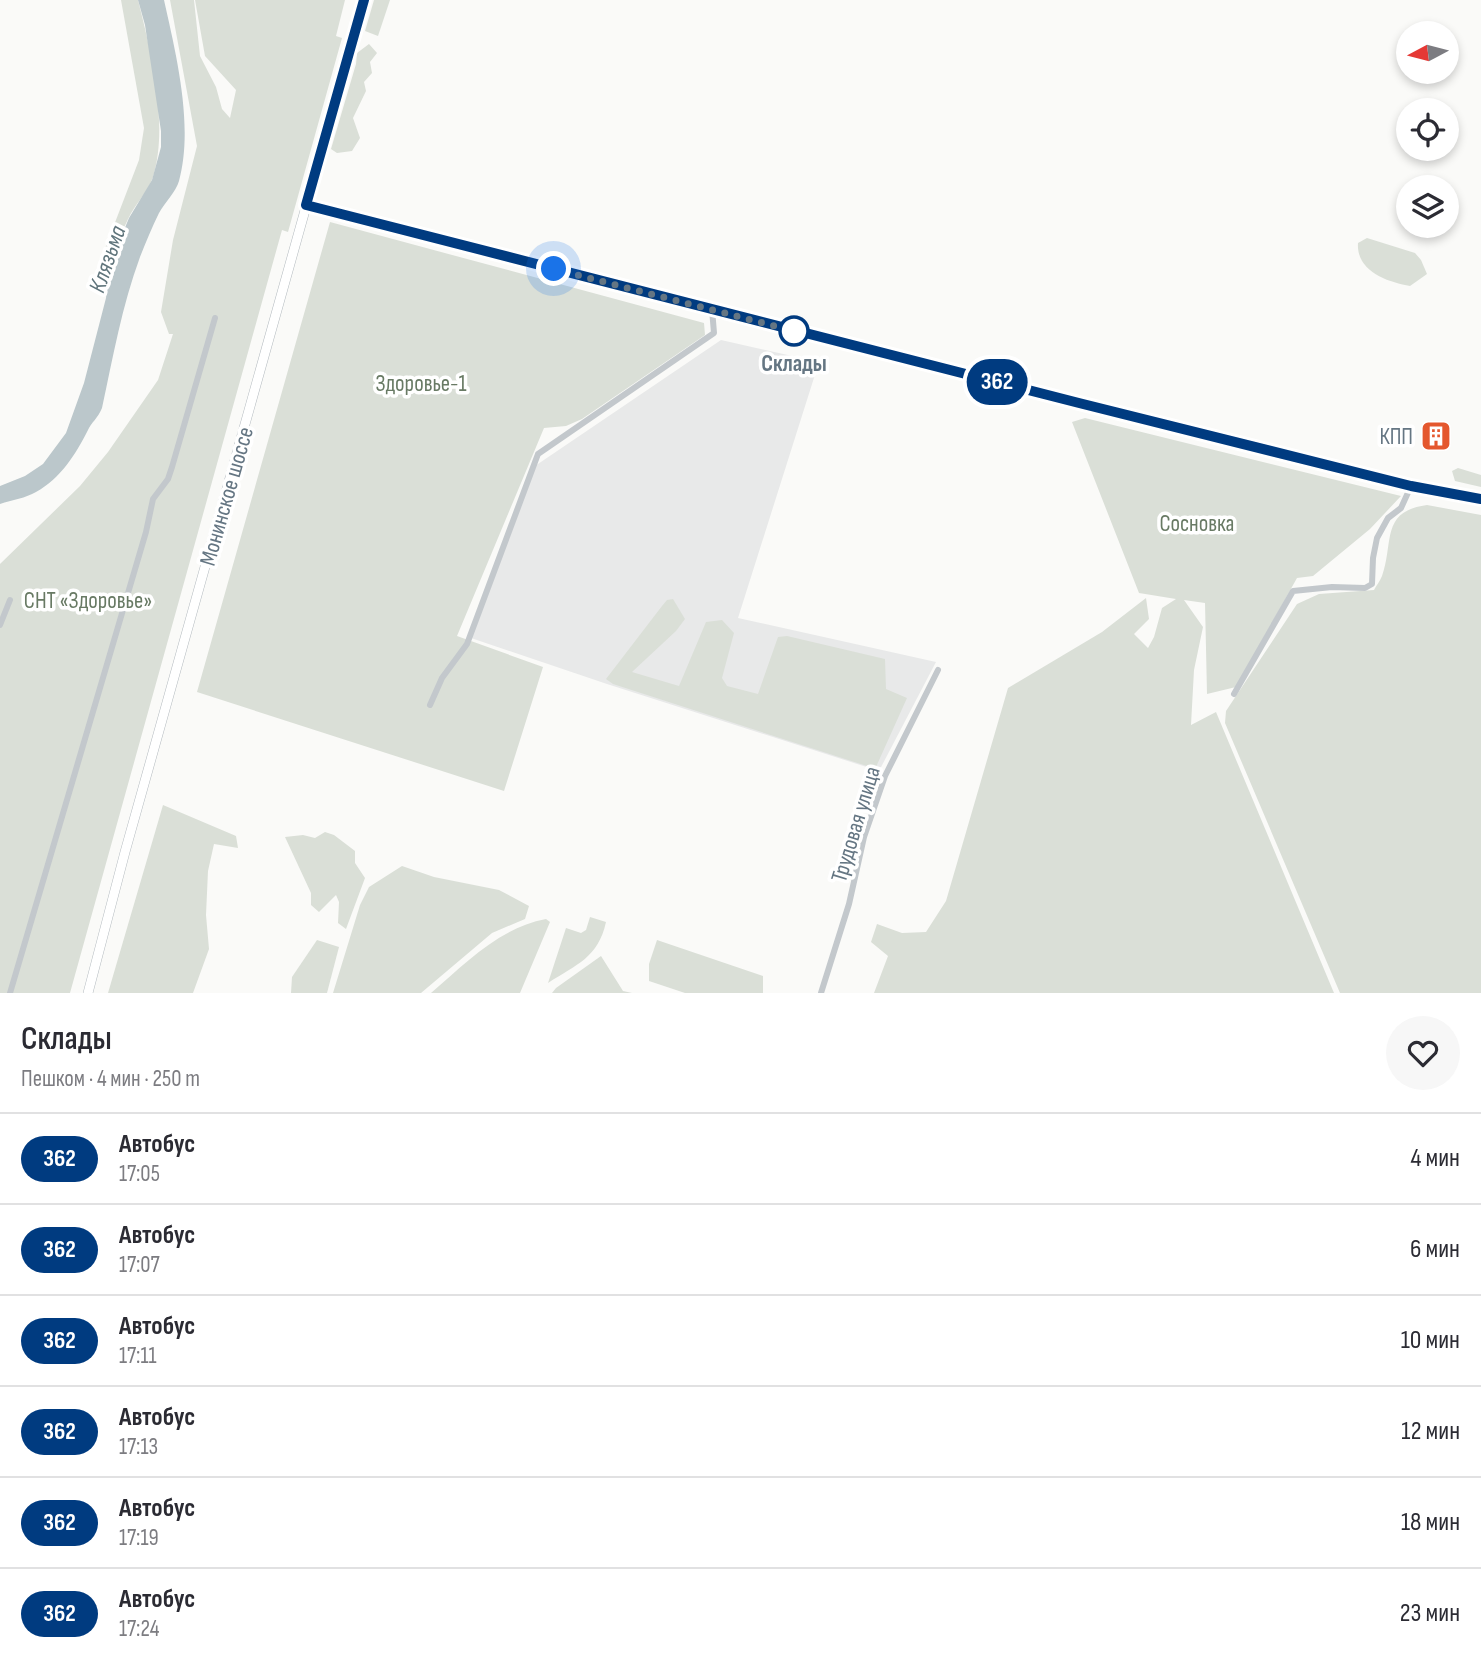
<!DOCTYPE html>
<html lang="ru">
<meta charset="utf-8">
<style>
:root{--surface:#fff;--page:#f7f7f7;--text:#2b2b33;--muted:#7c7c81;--line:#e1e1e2}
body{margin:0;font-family:"Sofia Sans Condensed",sans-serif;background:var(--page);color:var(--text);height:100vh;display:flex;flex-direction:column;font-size:26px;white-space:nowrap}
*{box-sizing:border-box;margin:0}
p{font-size:23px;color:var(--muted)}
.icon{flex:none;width:38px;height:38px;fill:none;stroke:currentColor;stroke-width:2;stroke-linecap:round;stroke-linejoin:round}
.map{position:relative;height:993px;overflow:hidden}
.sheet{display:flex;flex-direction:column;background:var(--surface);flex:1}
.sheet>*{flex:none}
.badge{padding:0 14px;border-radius:23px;font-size:24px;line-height:46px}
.needle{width:46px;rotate:263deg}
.controls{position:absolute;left:1396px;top:21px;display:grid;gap:14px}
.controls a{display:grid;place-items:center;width:63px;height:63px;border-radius:50%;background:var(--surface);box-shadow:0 4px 10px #0003;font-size:35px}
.you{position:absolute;width:35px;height:35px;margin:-18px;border:5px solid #fff;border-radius:50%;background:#1a73e8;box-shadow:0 0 0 10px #1a73e833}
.map>.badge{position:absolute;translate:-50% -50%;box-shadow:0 0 0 4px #fff}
.round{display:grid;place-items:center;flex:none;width:74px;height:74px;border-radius:37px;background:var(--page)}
.summary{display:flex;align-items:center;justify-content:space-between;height:119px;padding:0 21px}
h1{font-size:33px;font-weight:600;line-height:52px}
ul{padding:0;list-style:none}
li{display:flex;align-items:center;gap:21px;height:91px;padding:0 21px;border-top:2px solid var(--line)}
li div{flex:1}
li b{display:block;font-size:26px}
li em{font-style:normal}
li .badge{min-width:77px;font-weight:700;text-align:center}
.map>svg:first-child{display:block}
.built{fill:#e8e9e9}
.green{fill:#dadfd7}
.water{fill:#bbc7cb}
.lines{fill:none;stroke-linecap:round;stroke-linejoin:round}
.secondary-casing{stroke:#b3babf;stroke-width:10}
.street{stroke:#c3c8cc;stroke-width:6}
.secondary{stroke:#fff;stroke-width:9}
.line-casing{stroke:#fff;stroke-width:16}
.line{stroke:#003b80;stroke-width:10}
.walk{stroke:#657683;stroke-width:7;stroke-dasharray:0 12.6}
.stop-dot{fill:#fff;stroke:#003b80;stroke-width:3.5}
.labels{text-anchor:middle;stroke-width:7;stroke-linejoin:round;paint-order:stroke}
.stop-label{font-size:23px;font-weight:bold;fill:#657683;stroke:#fff}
.park-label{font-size:23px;fill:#687a64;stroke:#fff}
.poi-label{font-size:23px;fill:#657683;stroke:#fff;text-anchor:end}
.street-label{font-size:23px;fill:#657683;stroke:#fff}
.water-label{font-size:24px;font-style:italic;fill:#60757c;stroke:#fff}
</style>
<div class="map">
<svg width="1481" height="993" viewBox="0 0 1481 993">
<rect width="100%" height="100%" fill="#fafaf8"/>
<path class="built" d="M721,340L819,362L738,618L936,662L879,771L607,684L471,638L535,466Z"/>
<g class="green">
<path d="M121,0H138C151,52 169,125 153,177C148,192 135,204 128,219C121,233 116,249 110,264H104L101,259L139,160L144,128Z"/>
<path d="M170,0H194L200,56L216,87L222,109L230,118L236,90L205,56L195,0H345L336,36L342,38L288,232L282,230L70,993H0V564L80,486L108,452L158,380L173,334H169L161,312L173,240L197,146Z"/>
<path d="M374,0H390L378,36L365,31Z"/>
<path d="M369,44L377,53L370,62L372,73L364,82L366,91L353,118L360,138L352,151L337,153L331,149L356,64L357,53Z"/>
<path d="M330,222L704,323L705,335L582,419L566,426L544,428L457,636L543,667L504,791L197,692Z"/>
<path d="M1367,238L1415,253L1421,260L1427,274L1410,286C1387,282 1356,271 1358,243Z"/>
<path d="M1085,418L1401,496L1370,529L1313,576L1297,578L1236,687L1207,694L1205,603L1184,600L1203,627L1194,670L1191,725L1216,712L1334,993H874L888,956L871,942L877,924L902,933L926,932L946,901L1008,688L1102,632L1146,598L1149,619L1134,634L1148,648L1154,637L1162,608L1176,599L1139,593L1072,422Z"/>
<path d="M1458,468L1481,475V487L1455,481L1452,471Z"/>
<path d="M1427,505L1481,515V993H1340L1225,723L1226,711L1297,604L1319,594L1374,590C1376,586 1380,581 1382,576C1394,543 1380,511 1427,505Z"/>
<path d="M673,599L685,619L676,631L632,672L679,686L706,622L722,620L734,633L722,678L727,686L758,694L778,637L787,636L885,659L886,689L907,698L876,767L873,768L613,684L606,679L662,606L667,600Z"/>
<path d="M163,805L236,836L238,848L214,844L208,871L206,915L209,949L193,993H108Z"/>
<path d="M325,832L334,835L355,851V863L365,878L346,929L338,923L339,902L336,895L319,912L311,905V893L285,837L303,835L315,838Z"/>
<path d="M402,866L434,877L499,890L529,906L525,919L492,933L421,993H333L360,905L369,887Z"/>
<path d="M590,917L606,922C598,958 577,964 548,983L566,928L581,933L586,930Z"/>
<path d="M546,919L550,922L520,993H431C466,963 499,928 546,919Z"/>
<path d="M317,940L339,947L327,993H291L292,977Z"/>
<path d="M657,940L763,976V993H685L649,981V964Z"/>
<path d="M601,956L623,991L632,993H552L556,988Z"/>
</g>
<path class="water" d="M138,0H164C176,54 194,126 179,181C176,192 165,202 159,213C152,227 146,242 140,257C122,306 113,357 102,408C98,418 91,423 88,430C76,454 60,479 36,492C26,498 12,500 0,504V486L25,476L43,464L66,433L84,383L106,298L110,264L129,218L152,180L161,147V131L145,25Z"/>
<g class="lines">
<g class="secondary-casing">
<g id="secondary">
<path d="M306,205L1079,403L1411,486L1481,499"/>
<path d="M88,993L125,852L364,0"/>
</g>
</g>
<g class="street">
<path d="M0,625L10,600"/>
<path d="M1234,694L1293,591L1332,587L1365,588L1372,584L1373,558L1377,538L1388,518L1401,508L1411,486"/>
<path d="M430,705L442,678L467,644L538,454L714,333L712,309"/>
<path d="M10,993L146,532L153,499L168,479L172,467L215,318"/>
<path d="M821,993L849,904L864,837L885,776L938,670"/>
</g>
<use href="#secondary" class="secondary"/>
</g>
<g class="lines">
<g class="line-casing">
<path id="line" d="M364,0L306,205L1079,403L1411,486L1481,499"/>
</g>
<use href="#line" class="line"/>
<path class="walk" d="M554,269L794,331"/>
</g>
<defs>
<g id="building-square" transform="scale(1.575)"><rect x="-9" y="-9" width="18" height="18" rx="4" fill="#e4572e" stroke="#fff"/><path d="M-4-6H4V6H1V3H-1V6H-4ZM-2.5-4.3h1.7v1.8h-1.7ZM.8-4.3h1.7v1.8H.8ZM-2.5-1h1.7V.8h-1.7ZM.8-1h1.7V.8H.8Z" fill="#fff"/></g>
</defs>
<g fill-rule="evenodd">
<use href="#building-square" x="1436" y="436"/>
</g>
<circle class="stop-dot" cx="794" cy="331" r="14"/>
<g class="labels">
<g class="stop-label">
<text x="794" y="371">Склады</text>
</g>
<g class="park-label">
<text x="421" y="391">Здоровье-1</text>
<text x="1197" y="531">Сосновка</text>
<text x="88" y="608">СНТ «Здоровье»</text>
</g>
<g class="poi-label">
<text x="1413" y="444">КПП</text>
</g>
<g class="street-label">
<text transform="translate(226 496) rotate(-74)" y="8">Монинское шоссе</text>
<text transform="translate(855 824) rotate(-73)" y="8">Трудовая улица</text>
</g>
<g class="water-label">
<text transform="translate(107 259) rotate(-71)" y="8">Клязьма</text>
</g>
</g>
</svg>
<div class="controls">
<a><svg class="needle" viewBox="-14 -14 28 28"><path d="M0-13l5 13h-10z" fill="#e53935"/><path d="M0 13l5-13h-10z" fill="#7c7c81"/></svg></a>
<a><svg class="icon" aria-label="locate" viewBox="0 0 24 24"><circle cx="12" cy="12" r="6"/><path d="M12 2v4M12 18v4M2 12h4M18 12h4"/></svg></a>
<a><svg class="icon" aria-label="layers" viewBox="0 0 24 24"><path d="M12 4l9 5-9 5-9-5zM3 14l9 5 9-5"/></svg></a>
</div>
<div class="you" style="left:554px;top:269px"></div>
<b class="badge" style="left:997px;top:382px;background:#003b80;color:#fff">362</b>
</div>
<section class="sheet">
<div class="summary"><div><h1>Склады</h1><p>Пешком · 4 мин · 250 m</p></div><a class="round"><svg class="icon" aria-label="heart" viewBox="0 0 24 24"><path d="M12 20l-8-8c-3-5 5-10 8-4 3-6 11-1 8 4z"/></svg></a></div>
<ul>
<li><span class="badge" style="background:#003b80;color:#fff">362</span><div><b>Автобус</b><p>17:05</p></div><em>4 мин</em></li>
<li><span class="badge" style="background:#003b80;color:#fff">362</span><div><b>Автобус</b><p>17:07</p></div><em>6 мин</em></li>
<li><span class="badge" style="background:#003b80;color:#fff">362</span><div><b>Автобус</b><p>17:11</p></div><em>10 мин</em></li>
<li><span class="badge" style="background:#003b80;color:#fff">362</span><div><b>Автобус</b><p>17:13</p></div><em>12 мин</em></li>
<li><span class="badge" style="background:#003b80;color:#fff">362</span><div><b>Автобус</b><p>17:19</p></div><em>18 мин</em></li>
<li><span class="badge" style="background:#003b80;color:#fff">362</span><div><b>Автобус</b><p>17:24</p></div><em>23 мин</em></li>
</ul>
</section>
